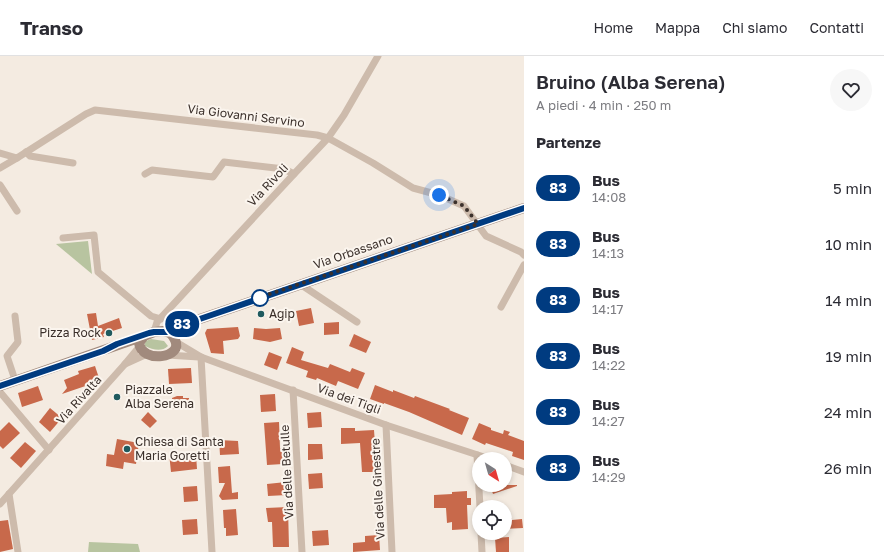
<!DOCTYPE html>
<html lang="it">
<meta charset="utf-8">
<style>
:root{--surface:#fff;--page:#f7f7f7;--text:#2b2b33;--muted:#7c7c81;--line:#e1e1e2}
body{margin:0;font-family:"Golos Text",sans-serif;background:var(--page);color:var(--text);height:100vh;display:flex;flex-direction:column;font-size:15px;white-space:nowrap}
*{box-sizing:border-box;margin:0}
p{font-size:13px;color:var(--muted)}
.icon{flex:none;width:22px;height:22px;fill:none;stroke:currentColor;stroke-width:2;stroke-linecap:round;stroke-linejoin:round}
.map{position:relative;flex:1;overflow:hidden}
.panel{display:flex;flex-direction:column;background:var(--surface);width:360px}
.panel>*{flex:none}
.badge{padding:0 8px;border-radius:13px;font-size:14px;line-height:26px}
.needle{width:26px;rotate:143deg}
.tools{position:absolute;left:472px;top:396px;display:grid;gap:8px}
.tools a{display:grid;place-items:center;width:40px;height:40px;border-radius:50%;background:var(--surface);box-shadow:0 2px 6px #0003;font-size:20px}
.you{position:absolute;width:20px;height:20px;margin:-10px;border:3px solid #fff;border-radius:50%;background:#1a73e8;box-shadow:0 0 0 6px #1a73e833}
.map>.badge{position:absolute;translate:-50% -50%;box-shadow:0 0 0 2px #fff}
h2{padding:0 12px;font-size:15px;line-height:36px}
.round{display:grid;place-items:center;flex:none;width:42px;height:42px;border-radius:21px;background:var(--page)}
.head{display:flex;align-items:center;justify-content:space-between;height:68px;padding:0 12px}
h1{font-size:19px;font-weight:600;line-height:30px}
ul{padding:0;list-style:none}
li{display:flex;align-items:center;gap:12px;height:56px;padding:0 12px}
li div{flex:1}
li b{display:block;font-size:15px}
li em{font-style:normal}
li .badge{min-width:44px;font-weight:700;text-align:center}
header{display:flex;align-items:center;gap:24px;box-sizing:border-box;height:56px;padding:0 20px;background:var(--surface);border-bottom:1px solid var(--line)}
header strong{font-size:19px}
nav{display:flex;gap:22px;margin-inline-start:auto;font-size:14px}
main{display:flex;flex:1;min-height:0}
.map>svg:first-child{display:block}
.green{fill:#b8c4a0}
.building{fill:#c8694b}
.lines{fill:none;stroke-linecap:round;stroke-linejoin:round}
.street{stroke:#cdbbac;stroke-width:7}
.secondary{stroke:#a18a7d;stroke-width:10}
.line-casing{stroke:#fff;stroke-width:9}
.line{stroke:#003b80;stroke-width:6}
.walk{stroke:#3b302b;stroke-width:4;stroke-dasharray:0 7.2}
.stop-dot{fill:#fff;stroke:#003b80;stroke-width:2}
.poi-dot{fill:#1f5a5e;stroke:#fbf5ee;stroke-width:1.5}
.labels{text-anchor:middle;stroke-width:4;stroke-linejoin:round;paint-order:stroke}
.street-label{font-size:12px;fill:#3b302b;stroke:#fbf5ee}
.poi-label{font-size:12px;fill:#3b302b;stroke:#fbf5ee;text-anchor:start}
</style>
<header>
<strong>Transo</strong>
<nav><a>Home</a><a>Mappa</a><a>Chi siamo</a><a>Contatti</a></nav>
</header>
<main>
<div class="map">
<svg width="524" height="496" viewBox="0 0 524 496">
<rect width="100%" height="100%" fill="#f4ebe1"/>
<g class="green">
<path d="M88,185L92,218L56,188Z"/>
<path d="M151,283L164,285L168,290C162,296 153,294 145,290V287L146,285Z"/>
<path d="M89,486L138,488L140,496H88Z"/>
</g>
<g class="building">
<path d="M311,252L314,267L299,270L296,255Z"/>
<path d="M96,257L98,270L119,262L122,272L103,278L104,281L92,284L87,258Z"/>
<path d="M339,266V278L324,279V267Z"/>
<path d="M238,271L240,280L238,283L223,285L224,298L211,297L205,277L207,273Z"/>
<path d="M254,272L266,273L280,272L282,283L270,286L253,283Z"/>
<path d="M354,278L371,286L366,297L349,290Z"/>
<path d="M292,291L304,296L301,304L328,312L330,308L350,316L352,312L365,317L358,333L338,325L336,330L317,322L316,324L306,321L308,315L286,307Z"/>
<path d="M269,296L282,301L277,314L264,309Z"/>
<path d="M95,310L100,325L62,338L67,332L64,324L79,318L78,315Z"/>
<path d="M191,312L192,327L169,328L168,313Z"/>
<path d="M375,329L393,336V334L414,342L415,340L450,353L449,354L469,362L462,379L409,356L384,347V348L370,343Z"/>
<path d="M38,330L43,344L22,351L18,337Z"/>
<path d="M275,338L276,355L261,356L260,339Z"/>
<path d="M177,340H183V342H189V350H183V353H173L172,342Z"/>
<path d="M50,352L62,362L50,376L39,366Z"/>
<path d="M148,356L157,365L150,372L141,364Z"/>
<path d="M321,356L322,371L308,372L307,357Z"/>
<path d="M9,366L20,377L3,393L0,390V375Z"/>
<path d="M279,366L280,392H282L283,408L267,409L264,367Z"/>
<path d="M479,367L491,372V374L503,378L504,374L510,376L508,379L524,385V404L512,400L513,396L486,387L485,389L472,383Z"/>
<path d="M341,372H355V375L374,374L377,416H362L360,387L341,388Z"/>
<path d="M117,383L139,387L136,408L124,406L123,413L106,410L107,398L114,399Z"/>
<path d="M219,384L238,385L239,398L220,399Z"/>
<path d="M25,386L36,395L21,412L10,402Z"/>
<path d="M308,388H322L323,403L308,404Z"/>
<path d="M176,396V401L196,399L197,413L171,416L169,397Z"/>
<path d="M230,410L232,437L238,436V443L222,444L219,440L225,427H219L218,411Z"/>
<path d="M322,417L323,432L309,433L308,418Z"/>
<path d="M286,426L287,439L268,440L267,428Z"/>
<path d="M490,429H517V430L493,438Z"/>
<path d="M197,430L198,445L184,446L183,431Z"/>
<path d="M467,435V442H471V449H467L468,473L452,474V466L447,467L446,452H434V439L452,438V436Z"/>
<path d="M288,451L289,491H273L272,466H268L266,452Z"/>
<path d="M236,453L238,479L226,480V472H224L223,454Z"/>
<path d="M512,462V464L522,463L523,472L505,473V463Z"/>
<path d="M197,463L198,478L183,479L182,464Z"/>
<path d="M8,464L13,493L0,496V465Z"/>
<path d="M328,474L329,489L313,490L312,475Z"/>
<path d="M379,479L380,494L353,496V487L365,486V480Z"/>
<path d="M509,481V496H496L495,482Z"/>
</g>
<g class="lines">
<g class="street">
<path d="M26,96L30,100L73,107"/>
<path d="M0,97L17,102L86,58L95,54L317,79L328,82L373,107L413,132L439,139L464,150L486,180L521,196L524,199"/>
<path d="M0,112L17,102"/>
<path d="M145,118L152,114L213,121L224,106L284,113L294,118"/>
<path d="M0,129L17,155"/>
<path d="M63,182L94,179L98,216L151,260L161,263"/>
<path d="M300,228L357,266"/>
<path d="M501,251L524,209"/>
<path d="M154,276L157,266L294,118L328,82L344,59L378,0"/>
<path d="M176,286L201,301L386,369L490,403"/>
<path d="M140,290L125,308L147,298"/>
<path d="M167,299L199,301"/>
<path d="M201,301L212,496"/>
<path d="M15,324L7,300L18,286L15,260"/>
<path d="M293,334L302,496"/>
<path d="M0,336L49,394"/>
<path d="M386,369L392,496"/>
<path d="M477,399L480,451"/>
<path d="M505,409L524,416"/>
<path d="M9,438L18,496"/>
<path d="M0,448L125,308"/>
<path d="M481,477L482,496"/>
</g>
<g class="secondary">
<path d="M163,275C169,276 172,277 175,284C184,302 142,308 139,287L144,280L154,276Z"/>
<path d="M169,276L180,268L191,266L524,152"/>
<path d="M0,330L144,280"/>
</g>
</g>
<g class="lines">
<g class="line-casing">
<path id="line" d="M0,330L103,295L117,288L149,277L154,276H169L180,268L191,266L524,152"/>
</g>
<use href="#line" class="line"/>
<path class="walk" d="M260,242H258L478,168L464,150L439,139"/>
</g>
<circle class="stop-dot" cx="260" cy="242" r="8"/>
<g class="poi-dot">
<circle cx="261" cy="258" r="4"/>
<circle cx="109" cy="277" r="4"/>
<circle cx="117" cy="341" r="4"/>
<circle cx="127" cy="393" r="4"/>
</g>
<g class="labels">
<g class="street-label">
<text transform="translate(246 60) rotate(7)" y="4">Via Giovanni Servino</text>
<text transform="translate(268 129) rotate(-47)" y="4">Via Rivoli</text>
<text transform="translate(353 196) rotate(-19)" y="4">Via Orbassano</text>
<text transform="translate(349 343) rotate(20)" y="4">Via dei Tigli</text>
<text transform="translate(79 344) rotate(-48)" y="4">Via Rivalta</text>
<text transform="translate(287 416) rotate(-93)" y="4">Via delle Betulle</text>
<text transform="translate(378 433) rotate(-93)" y="4">Via delle Ginestre</text>
</g>
<g class="poi-label">
<text x="269" y="262">Agip</text>
<text x="101" y="281" text-anchor="end">Pizza Rock</text>
<text x="125" y="338">Piazzale<tspan x="125" dy="14">Alba Serena</tspan></text>
<text x="135" y="390">Chiesa di Santa<tspan x="135" dy="14">Maria Goretti</tspan></text>
</g>
</g>
</svg>
<div class="tools">
<a><svg class="needle" viewBox="-14 -14 28 28"><path d="M0-13l5 13h-10z" fill="#e53935"/><path d="M0 13l5-13h-10z" fill="#7c7c81"/></svg></a>
<a><svg class="icon" aria-label="locate" viewBox="0 0 24 24"><circle cx="12" cy="12" r="6"/><path d="M12 2v4M12 18v4M2 12h4M18 12h4"/></svg></a>
</div>
<div class="you" style="left:439px;top:139px"></div>
<b class="badge" style="left:182px;top:268px;background:#003b80;color:#fff">83</b>
</div>
<section class="panel">
<div class="head"><div><h1>Bruino (Alba Serena)</h1><p>A piedi · 4 min · 250 m</p></div><a class="round"><svg class="icon" aria-label="heart" viewBox="0 0 24 24"><path d="M12 20l-8-8c-3-5 5-10 8-4 3-6 11-1 8 4z"/></svg></a></div>
<h2>Partenze</h2>
<ul>
<li><span class="badge" style="background:#003b80;color:#fff">83</span><div><b>Bus</b><p>14:08</p></div><em>5 min</em></li>
<li><span class="badge" style="background:#003b80;color:#fff">83</span><div><b>Bus</b><p>14:13</p></div><em>10 min</em></li>
<li><span class="badge" style="background:#003b80;color:#fff">83</span><div><b>Bus</b><p>14:17</p></div><em>14 min</em></li>
<li><span class="badge" style="background:#003b80;color:#fff">83</span><div><b>Bus</b><p>14:22</p></div><em>19 min</em></li>
<li><span class="badge" style="background:#003b80;color:#fff">83</span><div><b>Bus</b><p>14:27</p></div><em>24 min</em></li>
<li><span class="badge" style="background:#003b80;color:#fff">83</span><div><b>Bus</b><p>14:29</p></div><em>26 min</em></li>
</ul>
</section>
</main>
